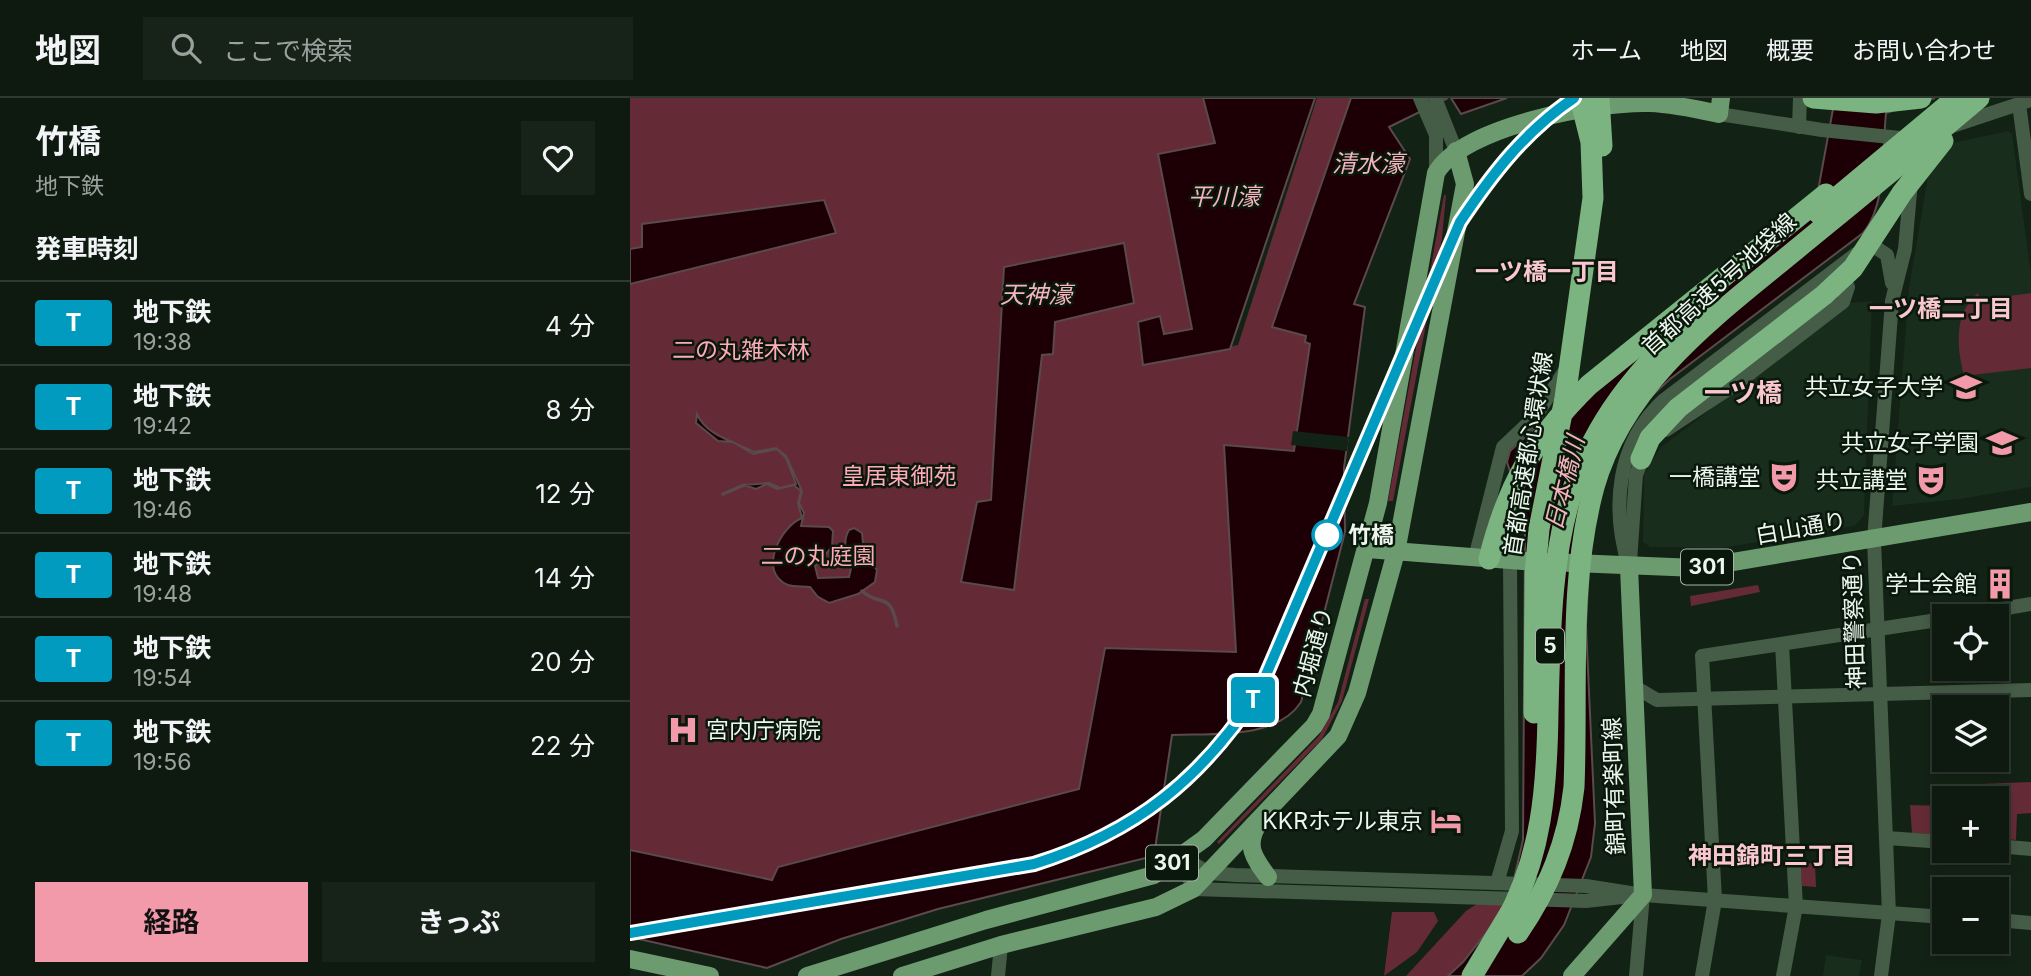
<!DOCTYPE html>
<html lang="ja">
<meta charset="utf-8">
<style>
:root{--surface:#0e1a0f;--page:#172318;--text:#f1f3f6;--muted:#9ba19e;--line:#2e382f;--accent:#f39aaa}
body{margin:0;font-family:Inter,"Noto Sans JP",sans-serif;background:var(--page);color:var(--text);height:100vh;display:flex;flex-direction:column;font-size:26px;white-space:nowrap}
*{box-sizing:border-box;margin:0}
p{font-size:23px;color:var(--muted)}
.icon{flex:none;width:38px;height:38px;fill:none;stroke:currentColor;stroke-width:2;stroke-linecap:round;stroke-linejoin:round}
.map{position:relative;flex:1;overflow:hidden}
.details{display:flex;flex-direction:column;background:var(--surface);width:630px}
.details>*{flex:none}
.badge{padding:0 14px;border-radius:5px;font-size:24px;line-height:46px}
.controls{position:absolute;left:1302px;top:506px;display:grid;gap:14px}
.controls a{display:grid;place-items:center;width:77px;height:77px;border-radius:0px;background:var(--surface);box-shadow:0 4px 10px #0003,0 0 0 2px var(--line);font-size:35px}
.map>.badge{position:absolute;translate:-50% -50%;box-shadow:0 0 0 4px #fff}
h2{padding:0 35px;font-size:26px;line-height:63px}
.round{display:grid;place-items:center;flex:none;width:74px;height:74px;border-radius:0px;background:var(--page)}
.overview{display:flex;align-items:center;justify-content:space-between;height:119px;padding:0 35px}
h1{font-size:33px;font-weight:700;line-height:52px}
.cta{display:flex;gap:14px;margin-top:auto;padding:14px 35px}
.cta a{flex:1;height:80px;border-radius:0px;background:var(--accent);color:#111;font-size:28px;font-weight:700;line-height:80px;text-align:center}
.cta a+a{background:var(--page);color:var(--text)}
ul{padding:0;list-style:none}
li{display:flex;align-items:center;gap:21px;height:84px;padding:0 35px;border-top:2px solid var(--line)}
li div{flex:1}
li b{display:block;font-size:26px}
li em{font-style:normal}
li .badge{min-width:77px;font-weight:700;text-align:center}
header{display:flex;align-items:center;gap:42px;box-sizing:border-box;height:98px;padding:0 35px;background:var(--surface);border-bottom:2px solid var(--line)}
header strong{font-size:33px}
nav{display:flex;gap:38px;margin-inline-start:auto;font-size:24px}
.search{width:490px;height:63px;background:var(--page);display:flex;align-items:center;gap:18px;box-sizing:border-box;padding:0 24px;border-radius:0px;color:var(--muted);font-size:26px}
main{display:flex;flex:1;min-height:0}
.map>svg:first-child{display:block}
.built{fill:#182d1b}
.green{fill:#642b37}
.water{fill:#1c0006;stroke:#5a4a4b;stroke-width:2}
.pier{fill:#122214}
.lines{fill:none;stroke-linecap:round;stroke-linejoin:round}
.stream{stroke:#5a4a4b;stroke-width:3.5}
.minor{stroke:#455c47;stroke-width:14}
.major{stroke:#6c9b70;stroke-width:18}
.highway{stroke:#7bb480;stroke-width:21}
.line-casing{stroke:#fff;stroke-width:16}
.line{stroke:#009bbf;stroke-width:10}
.stop-dot{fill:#fff;stroke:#009bbf;stroke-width:3.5}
.labels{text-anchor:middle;stroke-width:5;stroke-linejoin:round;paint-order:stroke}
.shield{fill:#09180b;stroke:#a8b3a8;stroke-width:2}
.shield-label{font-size:21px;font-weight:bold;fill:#ecf6ec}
.street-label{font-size:23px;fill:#ecf6ec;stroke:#09180b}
.park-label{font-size:23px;fill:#ffaab8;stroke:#09180b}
.poi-label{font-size:23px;fill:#ecf6ec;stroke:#09180b;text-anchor:end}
.stop-label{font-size:23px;font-weight:bold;fill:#ecf6ec;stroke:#09180b;text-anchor:start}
.water-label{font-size:24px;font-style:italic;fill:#f4b3bd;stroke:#09180b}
.neighbourhood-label{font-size:24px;font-weight:bold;fill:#fbc7ce;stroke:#09180b}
.quarter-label{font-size:26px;font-weight:bold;fill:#fbc7ce;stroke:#09180b}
</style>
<header>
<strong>地図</strong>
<div class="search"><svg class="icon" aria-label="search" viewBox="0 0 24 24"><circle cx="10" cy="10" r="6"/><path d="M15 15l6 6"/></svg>ここで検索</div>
<nav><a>ホーム</a><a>地図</a><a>概要</a><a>お問い合わせ</a></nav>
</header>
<main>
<section class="details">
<div class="overview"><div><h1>竹橋</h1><p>地下鉄</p></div><a class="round"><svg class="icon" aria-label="heart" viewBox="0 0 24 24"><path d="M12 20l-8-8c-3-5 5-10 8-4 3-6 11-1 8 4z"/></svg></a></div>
<h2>発車時刻</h2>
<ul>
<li><span class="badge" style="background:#009bbf;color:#fff">T</span><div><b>地下鉄</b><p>19:38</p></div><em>4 分</em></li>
<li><span class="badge" style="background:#009bbf;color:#fff">T</span><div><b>地下鉄</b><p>19:42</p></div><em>8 分</em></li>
<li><span class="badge" style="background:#009bbf;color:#fff">T</span><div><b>地下鉄</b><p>19:46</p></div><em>12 分</em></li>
<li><span class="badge" style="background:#009bbf;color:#fff">T</span><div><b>地下鉄</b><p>19:48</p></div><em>14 分</em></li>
<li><span class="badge" style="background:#009bbf;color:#fff">T</span><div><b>地下鉄</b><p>19:54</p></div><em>20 分</em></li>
<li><span class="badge" style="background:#009bbf;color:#fff">T</span><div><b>地下鉄</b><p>19:56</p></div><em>22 分</em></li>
</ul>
<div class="cta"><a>経路</a><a>きっぷ</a></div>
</section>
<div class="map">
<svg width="1401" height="878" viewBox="0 0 1401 878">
<rect width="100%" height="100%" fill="#122214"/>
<g class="built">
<path d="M1378,33L1382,36L1401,176V389L1330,401L1262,408L1279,189L1300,67L1322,45Z"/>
<path d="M1242,203L1234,417L1230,422L1224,428L1092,450L1020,449L1013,444L1014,376L1030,350L1220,205Z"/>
<path d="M1196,857L1232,862L1229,878H1193Z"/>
</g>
<g class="green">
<path d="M0,0H573L585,45L528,56L562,231L533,236L509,224L514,267L608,247L687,0H721L643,229L676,238L680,245L664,353L594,347L606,555L475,551L449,691L148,769L142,782L0,752Z"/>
<path d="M814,97H816L812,140L763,403H758Z"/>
<path d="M1348,195L1350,202L1401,195V270L1334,278C1327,249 1323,216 1348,195Z"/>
<path d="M1128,487L1130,494L1061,508L1060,498Z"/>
<path d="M735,501H739L712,603L692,641L589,746L587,744L689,638L708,604Z"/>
<path d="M1401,684V715L1387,716L1386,742L1367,740V700H1326V687Z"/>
<path d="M1280,707L1314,708V737L1282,735Z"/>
<path d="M1185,765L1186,789L1172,788L1170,766Z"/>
<path d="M856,800L878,807L833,864L818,878H776L836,813Z"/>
<path d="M762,814H804L808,823L787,854L754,878Z"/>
</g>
<g class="water">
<path d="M573,0H685L600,251L513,267L508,224L530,218L534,236L562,231L528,56L585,45Z"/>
<path d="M721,0H818L759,29L780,61L724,206L735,209L714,370L715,434L671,604C647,642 581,635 542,637L524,758L308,811L211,841L137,870L0,839V752L142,782L148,769L449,691L475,550L606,554L594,347L664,353L680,246L675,244L676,238L642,229Z"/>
<path d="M821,0H877L831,16Z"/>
<path d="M1205,0H1305L1256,15C1252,51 1257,107 1233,135L1040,281L1001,317L962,406L956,528L965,725L961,759L934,827L911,860L892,878H818L833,864L878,807L893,742L895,436L890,403L877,364L880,353L1002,242L1188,93Z"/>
<path d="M194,102L206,135L0,186V151L12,149V126Z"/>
<path d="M494,145L504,205L425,224L423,256L412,257L384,492L331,484L347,404L361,402L374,169Z"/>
<path d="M67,316C77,338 103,343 124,354L146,350L156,358L172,393L169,405L174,415L171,428L199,429L203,433L202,449L185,468L188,480L219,479L222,466C216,455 212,444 219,432L224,430L232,435L234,455L247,472L245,484L228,496L199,505L188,499L180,489C174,488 164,489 158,487C126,474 152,427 172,420L168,405L171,393L164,387L147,391L137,386L126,391L114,387L139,385L150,390L166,386L156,360L147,351L123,356L103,344L88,343L66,325Z"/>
</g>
<path class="pier" d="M663,333L719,339L717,353L661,347Z"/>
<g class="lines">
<g class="stream">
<path d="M93,396L114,387"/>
<path d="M232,493C251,510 260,492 267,528"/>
</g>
<g class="minor">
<path d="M790,0L806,37V75"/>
<path d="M805,0L826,53"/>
<path d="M1389,6L1401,96"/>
<path d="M1089,16L1192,32L1280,41"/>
<path d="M1322,28L1401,2"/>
<path d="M1169,29L1170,0"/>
<path d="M1234,150L1245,149L1257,157L1262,185"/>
<path d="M1036,332L1106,286L1213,204L1218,189L1209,175"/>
<path d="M845,460L873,349L905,319L936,271"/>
<path d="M1000,464L1006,377L1015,354"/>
<path d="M999,469C981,410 986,346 1034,302L1226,156"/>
<path d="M1330,518L1401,506"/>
<path d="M1152,546L1166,808L1153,878"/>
<path d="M1005,589L1027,602L1401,592"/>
<path d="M1257,740L1314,744"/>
<path d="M1367,748L1401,751"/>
<path d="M552,759L579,775L605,777L956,788L1013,797L1314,819"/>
<path d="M552,759L563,791L956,803L992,799"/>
<path d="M867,785L882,733L880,463"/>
<path d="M1367,822L1401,825"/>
<path d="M368,878L371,847"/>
<path d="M1006,878L1013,797"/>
<path d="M1072,878L1085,802L1072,558L1314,521"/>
<path d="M1251,878L1259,816L1244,442L1262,203L1275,151L1281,84"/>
</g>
<g class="major">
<path d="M737,451L893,463L1067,470L1401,414"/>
<path d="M629,725C614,747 624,760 638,779"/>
<path d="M0,861L80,878"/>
<path d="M177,878L356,822L524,777L574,741L684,628L691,616L748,405L806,75C833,28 968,3 1020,5C1044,6 1066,11 1089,16L1091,0"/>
<path d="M272,878L371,847L526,809L563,791L708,638L727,595L766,454L835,86L826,53"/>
<path d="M942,878L1013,797L999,469"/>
</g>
<g class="highway">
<path d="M969,0L972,48"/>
<path d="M1183,0L1246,5L1291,0"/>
<path d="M1188,115L1326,0"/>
<path d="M1011,361L1020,340L1048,310L1194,197L1223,170L1272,95L1313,43"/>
<path d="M859,461C878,385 904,341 959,287L1196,96"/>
<path d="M904,615L905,475L909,431L935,300L963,100L961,44L950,0"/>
<path d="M875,825C912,758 917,690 918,614C922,430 928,338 1075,210"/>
<path d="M888,835C919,790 938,744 944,689C948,590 938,485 964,389C995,280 1091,214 1174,145C1233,97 1291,49 1349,0"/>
<path d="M842,878L880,815"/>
</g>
</g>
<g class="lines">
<g class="line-casing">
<path id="line" d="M0,835L404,766C506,734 572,681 630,591L830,124C862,76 895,33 944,0"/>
</g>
<use href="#line" class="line"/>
</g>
<defs>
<g id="university-bare" transform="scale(2.415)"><path d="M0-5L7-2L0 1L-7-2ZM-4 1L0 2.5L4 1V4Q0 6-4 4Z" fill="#f39aaa" stroke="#09180b" stroke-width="2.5" paint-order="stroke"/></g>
<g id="theatre-bare" transform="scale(2.415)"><path d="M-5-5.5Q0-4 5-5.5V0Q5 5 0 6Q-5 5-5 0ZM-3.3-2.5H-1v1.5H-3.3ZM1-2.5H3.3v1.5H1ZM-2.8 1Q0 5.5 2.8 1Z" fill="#f39aaa" stroke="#09180b" stroke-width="2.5" paint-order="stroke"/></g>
<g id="building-bare" transform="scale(2.415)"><path d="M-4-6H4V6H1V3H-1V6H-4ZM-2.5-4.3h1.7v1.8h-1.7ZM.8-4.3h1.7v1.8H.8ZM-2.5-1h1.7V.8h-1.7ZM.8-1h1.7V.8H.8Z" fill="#f39aaa" stroke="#09180b" stroke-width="2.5" paint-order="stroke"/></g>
<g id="hospital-bare" transform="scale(2.415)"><path d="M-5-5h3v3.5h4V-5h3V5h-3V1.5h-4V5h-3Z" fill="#f39aaa" stroke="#09180b" stroke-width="2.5" paint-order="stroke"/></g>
<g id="hotel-bare" transform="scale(2.415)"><path d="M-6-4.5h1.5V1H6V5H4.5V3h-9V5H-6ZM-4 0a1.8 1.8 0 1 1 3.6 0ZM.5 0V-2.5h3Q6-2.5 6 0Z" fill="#f39aaa" stroke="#09180b" stroke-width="2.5" paint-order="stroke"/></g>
</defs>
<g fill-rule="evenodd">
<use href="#university-bare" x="1336" y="289"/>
<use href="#university-bare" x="1372" y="345"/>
<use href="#theatre-bare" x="1154" y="379"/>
<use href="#theatre-bare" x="1301" y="382"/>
<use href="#building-bare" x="1370" y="486"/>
<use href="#hospital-bare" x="53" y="632"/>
<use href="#hotel-bare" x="816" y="723"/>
</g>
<circle class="stop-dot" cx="697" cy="437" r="14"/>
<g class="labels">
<g class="shield">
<rect x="1051" y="451.5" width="52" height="35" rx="5"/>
<rect x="906" y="530.5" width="28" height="35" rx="5"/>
<rect x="516" y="747.5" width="52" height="35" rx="5"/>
</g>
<g class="shield-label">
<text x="1077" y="476">301</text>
<text x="920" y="555">5</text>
<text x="542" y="772">301</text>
</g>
<g class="street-label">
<text transform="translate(1089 186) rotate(-42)" y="8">首都高速5号池袋線</text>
<text transform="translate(898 356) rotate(-81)" y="8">首都高速都心環状線</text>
<text transform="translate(1171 430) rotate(-10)" y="8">白山通り</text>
<text transform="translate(1224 522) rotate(-92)" y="8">神田警察通り</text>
<text transform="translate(683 554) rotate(-75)" y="8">内堀通り</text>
<text transform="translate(984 688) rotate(-92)" y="8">錦町有楽町線</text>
</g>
<g class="park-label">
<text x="111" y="260">二の丸雑木林</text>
<text x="269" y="386">皇居東御苑</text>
<text x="188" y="466">二の丸庭園</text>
</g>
<g class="poi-label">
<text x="1313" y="297">共立女子大学</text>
<text x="1349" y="353">共立女子学園</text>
<text x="1131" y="387">一橋講堂</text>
<text x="1278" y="390">共立講堂</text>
<text x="1347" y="494">学士会館</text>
<text x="76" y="640" text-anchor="start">宮内庁病院</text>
<text x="793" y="731">KKRホテル東京</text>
</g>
<g class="stop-label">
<text x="718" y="445">竹橋</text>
</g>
<g class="water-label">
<text x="738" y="74">清水濠</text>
<text x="594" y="107">平川濠</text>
<text x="406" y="205">天神濠</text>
<text transform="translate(935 385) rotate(-76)" y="8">日本橋川</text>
</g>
<g class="neighbourhood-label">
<text x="917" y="182">一ツ橋一丁目</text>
<text x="1311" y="219">一ツ橋二丁目</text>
<text x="1142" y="766">神田錦町三丁目</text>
</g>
<g class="quarter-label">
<text x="1113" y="304">一ツ橋</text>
</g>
</g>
</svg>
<div class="controls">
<a><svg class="icon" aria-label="locate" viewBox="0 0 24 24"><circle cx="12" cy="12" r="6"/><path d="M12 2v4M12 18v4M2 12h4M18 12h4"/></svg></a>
<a><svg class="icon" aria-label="layers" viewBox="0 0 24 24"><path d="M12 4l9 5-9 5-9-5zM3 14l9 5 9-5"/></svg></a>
<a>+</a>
<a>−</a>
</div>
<b class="badge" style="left:623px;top:602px;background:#009bbf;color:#fff">T</b>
</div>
</main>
